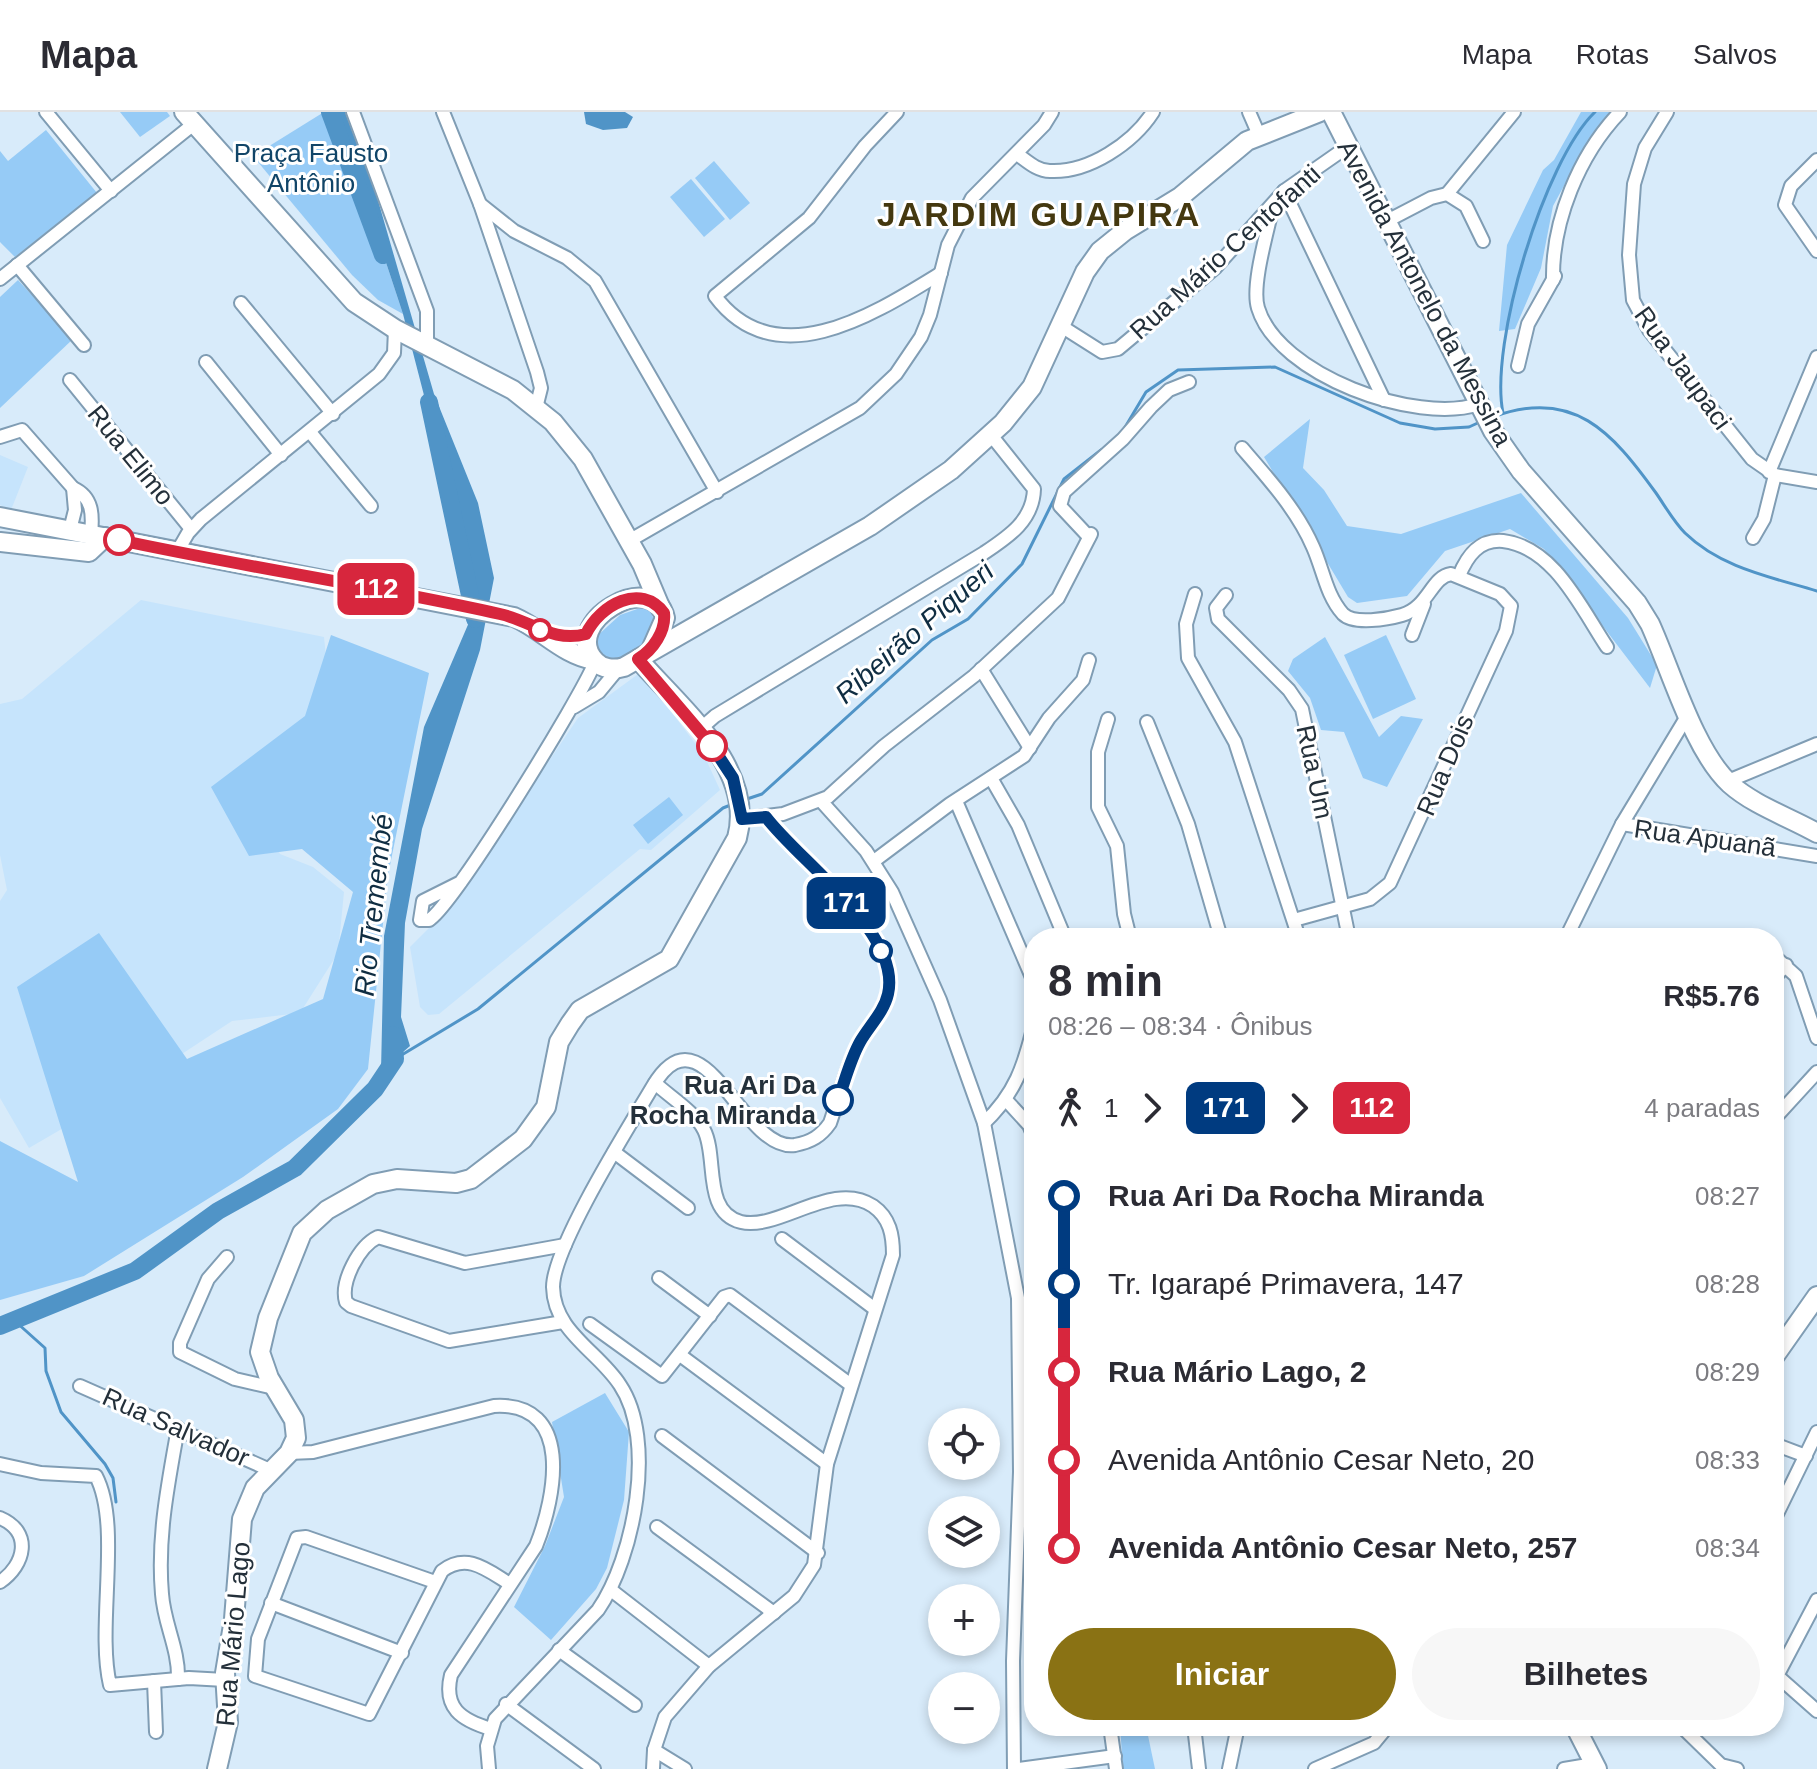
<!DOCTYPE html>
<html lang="pt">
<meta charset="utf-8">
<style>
:root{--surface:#fff;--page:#f7f7f7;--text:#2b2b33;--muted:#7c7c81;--line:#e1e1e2;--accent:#8a7214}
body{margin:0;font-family:Helvetica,sans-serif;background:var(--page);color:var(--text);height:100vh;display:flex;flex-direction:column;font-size:30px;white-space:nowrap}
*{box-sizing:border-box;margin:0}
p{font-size:26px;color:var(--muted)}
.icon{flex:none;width:44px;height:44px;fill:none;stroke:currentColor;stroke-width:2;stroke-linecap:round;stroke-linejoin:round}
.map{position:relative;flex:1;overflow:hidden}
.drawer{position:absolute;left:1024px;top:816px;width:760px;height:808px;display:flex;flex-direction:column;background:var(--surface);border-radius:32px;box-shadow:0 4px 12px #0003}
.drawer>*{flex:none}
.badge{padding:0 16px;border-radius:12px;font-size:28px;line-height:52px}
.controls{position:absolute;left:928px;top:1296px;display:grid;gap:16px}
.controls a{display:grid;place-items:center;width:72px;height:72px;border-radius:50%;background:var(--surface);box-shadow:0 4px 12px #0003;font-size:40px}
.map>.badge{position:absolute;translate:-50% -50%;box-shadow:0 0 0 4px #fff}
.legs{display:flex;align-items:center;gap:12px;height:88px;padding:0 24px;font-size:26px}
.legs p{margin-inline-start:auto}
.overview{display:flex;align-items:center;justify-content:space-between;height:136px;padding:0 24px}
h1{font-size:44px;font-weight:700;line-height:60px}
.button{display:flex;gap:16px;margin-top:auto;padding:16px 24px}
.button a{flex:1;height:92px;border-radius:48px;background:var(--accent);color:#fff;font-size:32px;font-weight:700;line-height:92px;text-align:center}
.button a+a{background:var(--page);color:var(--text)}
ul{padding:0 24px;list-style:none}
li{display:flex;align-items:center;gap:28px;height:88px;font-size:30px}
li i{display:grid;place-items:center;width:12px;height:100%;margin:0 10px;background:currentColor}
li i::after{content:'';width:20px;height:20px;margin:-10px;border:6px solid;border-radius:50%;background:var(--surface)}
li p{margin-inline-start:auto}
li:first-child i{background:linear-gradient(#0000 50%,currentColor 0)}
li:last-child i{background:linear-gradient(currentColor 50%,#0000 0)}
header{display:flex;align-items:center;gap:48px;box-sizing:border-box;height:112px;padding:0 40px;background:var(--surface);border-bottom:2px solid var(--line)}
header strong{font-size:38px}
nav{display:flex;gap:44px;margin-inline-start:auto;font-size:28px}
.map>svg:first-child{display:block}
.built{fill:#c6e4fc}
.green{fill:#96cbf6}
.water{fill:#5094c7}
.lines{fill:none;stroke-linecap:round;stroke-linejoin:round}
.stream{stroke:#5094c7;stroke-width:3}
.river{stroke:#5094c7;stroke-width:18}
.street-casing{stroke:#809db4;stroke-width:16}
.secondary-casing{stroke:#809db4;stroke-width:22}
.street{stroke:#fff;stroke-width:12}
.secondary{stroke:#fff;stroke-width:18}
.line-1-casing{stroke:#fff;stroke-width:18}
.line-2-casing{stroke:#fff;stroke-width:18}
.line-1{stroke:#003b80;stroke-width:12}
.line-2{stroke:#d7263d;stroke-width:12}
.stop-2-dot{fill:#fff;stroke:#d7263d;stroke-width:4}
.stop-1-dot{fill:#fff;stroke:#003b80;stroke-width:4}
.labels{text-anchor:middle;stroke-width:6;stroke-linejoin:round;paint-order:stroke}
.park-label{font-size:26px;fill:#114568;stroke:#fff}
.street-label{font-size:26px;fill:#24303a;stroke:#fff}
.stop-label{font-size:26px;font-weight:bold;fill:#24303a;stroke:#fff;text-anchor:end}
.water-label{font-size:28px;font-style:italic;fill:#0f2d42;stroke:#fff}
.district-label{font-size:34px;font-weight:bold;letter-spacing:2px;fill:#44380f;stroke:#fff}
</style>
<header>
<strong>Mapa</strong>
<nav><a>Mapa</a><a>Rotas</a><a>Salvos</a></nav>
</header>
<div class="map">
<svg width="1817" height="1657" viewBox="0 0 1817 1657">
<rect width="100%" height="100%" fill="#d8ebfa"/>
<g class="built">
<path d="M0,343L28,355L11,398L0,393Z"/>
<path d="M141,488L324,525L332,604L244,672L280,742L313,755L344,780L338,841L300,901L232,909L115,986L29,1036L0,986V789L7,778L0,743V592L22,587Z"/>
<path d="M641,560L704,643L720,678L651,738L640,737L439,902L428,903L420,895L410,835L451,794L578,606Z"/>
</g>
<g class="green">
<path d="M120,0H167L170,4L140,25Z"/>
<path d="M324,0H330L366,90L403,202L378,188L352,163L253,44Z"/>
<path d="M1581,0H1611L1590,26L1553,94L1541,156L1515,217L1499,219L1507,133L1543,58L1554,48Z"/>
<path d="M46,18L97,81L15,145L0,130V39L8,49Z"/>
<path d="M714,49L750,91L730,108L695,66Z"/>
<path d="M691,67L725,107L704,125L670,85Z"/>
<path d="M18,168L73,227L0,296V185Z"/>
<path d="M1310,307L1303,356L1324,378L1347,414L1401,422L1521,381L1628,506L1657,553L1650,576L1544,437L1510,417L1445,439L1407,484L1357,491L1348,485L1264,345Z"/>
<path d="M643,495L650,498L655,510L641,538L616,551L596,538V525L620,503Z"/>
<path d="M331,523L429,561L388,763L368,957L338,997L243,1065L84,1164L0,1188V1029L78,1070L17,875L99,821L187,947L323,887L353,780L302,737L249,744L211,675L305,604Z"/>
<path d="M1386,523L1416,587L1373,607L1344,543Z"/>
<path d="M1325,525L1379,625L1401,604L1423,607L1387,675L1363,666L1344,620L1321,618L1310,586L1288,559L1293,547Z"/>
<path d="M669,685L683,703L648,732L633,713Z"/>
<path d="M605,1281L629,1320L624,1388L607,1456L596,1477L551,1528L514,1495L545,1434L564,1385L552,1310Z"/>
<path d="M1120,1614H1146L1155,1657H1123Z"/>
</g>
<g class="water">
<path d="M330,0H345L377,85L434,282L478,391L494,466L480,538L422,717L405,811L401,905L410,934L381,959L384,824L424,615L470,508L471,452L452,365L426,291L403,202L366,90Z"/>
<path d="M584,0H625L633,5L627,16L603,18L586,12Z"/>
</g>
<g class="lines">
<g class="stream">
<path d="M1503,301C1489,232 1544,49 1595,0"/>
<path d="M1493,305C1573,275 1612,320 1656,381C1665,394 1674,410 1685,421C1721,456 1771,465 1817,479"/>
<path d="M1124,317L1146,280L1178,258L1275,255L1400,311L1435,317L1469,315L1482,309"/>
<path d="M744,688L762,682L932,528L968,507L1022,452L1064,367L1101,338"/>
<path d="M395,947L478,897L723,696L733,692"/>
<path d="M16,1210L45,1236L46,1259L61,1300L105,1352L113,1366L116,1390"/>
</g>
<g class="river">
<path d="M330,0L383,143"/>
<path d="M429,290L475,507"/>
<path d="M0,1214L135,1159L218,1099L295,1056L375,977L395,947L393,923"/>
</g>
<g class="street-casing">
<g id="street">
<path d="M46,0L111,79"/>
<path d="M353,0L427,199V234"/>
<path d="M443,0L480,92L537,260L541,276L536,296"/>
<path d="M897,0L865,34L809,106L715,184C776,266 876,201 941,161"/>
<path d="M1249,0L1259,23"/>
<path d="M1667,0L1645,36L1634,72L1629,143L1633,188L1649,218L1752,347L1775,363L1817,370"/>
<path d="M1017,42C1027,49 1037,59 1050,59C1089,61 1133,31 1153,0"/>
<path d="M1817,48L1791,74L1785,93L1817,139"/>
<path d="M1284,79L1384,288"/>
<path d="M1447,82L1514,0"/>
<path d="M480,92L514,119L567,146L595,169L717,380"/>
<path d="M1273,93C1268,118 1251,173 1258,196C1278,263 1416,313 1479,292"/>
<path d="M1385,110L1431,86L1447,82L1466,94L1483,129"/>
<path d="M17,153L84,233"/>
<path d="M0,167L195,11"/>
<path d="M1553,168C1552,109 1579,43 1620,0"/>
<path d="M241,191L333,302"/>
<path d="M1061,214L1102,240L1118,237L1216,155L1284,79L1347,35"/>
<path d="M206,250L281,343"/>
<path d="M1518,254L1528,212L1555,164"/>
<path d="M70,268L191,417"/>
<path d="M310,320L371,394"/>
<path d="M0,325L22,318L73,376"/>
<path d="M1242,336C1268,366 1297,398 1313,435C1323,457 1326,483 1343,502C1354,513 1388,507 1402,503C1429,495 1431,465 1451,462L1500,482L1511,494L1506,519L1390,771L1370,787L1294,808"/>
<path d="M1769,360L1817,245"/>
<path d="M70,418L75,398L73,376C93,385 93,403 91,422"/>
<path d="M1089,425L1060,394L1064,380L1123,327L1151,295L1169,278L1189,270"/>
<path d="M1753,426L1764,407L1775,363"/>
<path d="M627,430L860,296L896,262L921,225L930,203L948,133L972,86L1044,13L1052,0"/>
<path d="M177,440L188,421L201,407L379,262L394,241L395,217"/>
<path d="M1459,464C1467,444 1479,427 1503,429C1554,435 1581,496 1607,535"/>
<path d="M1195,482L1186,512L1188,546L1235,630L1299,826"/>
<path d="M1226,483L1216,496L1218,507L1289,578L1302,597L1349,826"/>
<path d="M1412,523L1424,492"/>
<path d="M981,557L1030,636"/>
<path d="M574,595L599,580L618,557"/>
<path d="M1108,607L1098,640V695L1117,734L1124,802L1130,826"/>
<path d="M1147,610L1188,712L1221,826"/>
<path d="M699,618L715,604L984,441C1008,425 1033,409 1034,377L991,323"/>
<path d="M991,666L1018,713L1065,826"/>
<path d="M1728,669L1817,632"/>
<path d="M956,689L1034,870"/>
<path d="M822,690L866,739L892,780L940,888L984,1011L1018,1186L1020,1360L1013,1549L1014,1657"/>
<path d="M742,707L783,702L828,685L884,634L974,564L1058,486L1091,422"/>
<path d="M1622,712L1689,601"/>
<path d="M874,749L950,692L1024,644L1049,606L1083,568L1089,548"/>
<path d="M461,770L423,789L420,808H429C453,794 582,584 595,550"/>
<path d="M1566,826L1622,712L1817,744"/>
<path d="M1774,844L1796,864L1817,926"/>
<path d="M1774,866L1786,853"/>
<path d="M1007,989L1029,1013L1034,1025"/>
<path d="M1774,1007L1817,960"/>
<path d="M984,1011C1015,982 1024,954 1034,913"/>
<path d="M614,1040L688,1096"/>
<path d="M782,1127L875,1197"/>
<path d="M227,1145L208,1167L180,1231V1240L235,1267L274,1276"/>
<path d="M659,1166L710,1204"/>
<path d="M563,1210L449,1229L351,1194L346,1190C340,1170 359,1134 378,1125L465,1151L565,1133"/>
<path d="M590,1212L662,1264L724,1185L730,1183L851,1273"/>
<path d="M680,1243L827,1352"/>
<path d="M80,1274L270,1358"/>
<path d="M178,1316C168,1372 157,1426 162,1482C164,1512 179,1537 178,1567"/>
<path d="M662,1324L818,1441"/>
<path d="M1774,1332L1806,1344"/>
<path d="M289,1341L313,1340L494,1294C574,1289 556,1384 536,1434L451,1563C443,1596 461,1608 491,1617"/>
<path d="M0,1352L41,1361L96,1364C122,1414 96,1514 110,1573L189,1566L225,1568"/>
<path d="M1019,1405L1034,1414"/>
<path d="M0,1406C33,1420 25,1453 0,1470"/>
<path d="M1774,1408L1817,1320"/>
<path d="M657,1415L774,1501"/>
<path d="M435,1470L306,1425L297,1426L258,1527L255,1564L369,1602L442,1459C467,1440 487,1458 510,1472"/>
<path d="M611,1478L709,1554"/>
<path d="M271,1491L402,1541"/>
<path d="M559,1538L635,1593"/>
<path d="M1774,1561L1817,1599"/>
<path d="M1777,1564L1817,1488"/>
<path d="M154,1569L156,1620"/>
<path d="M506,1592L594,1657"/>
<path d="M1110,1614L1116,1657"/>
<path d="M1194,1614L1199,1657"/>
<path d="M1681,1614L1721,1653L1737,1657"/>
<path d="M654,1638L685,1657"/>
<path d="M489,1657L487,1634L495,1607L598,1498C634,1446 657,1328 620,1273C598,1239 554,1220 553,1175C553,1135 630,1013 653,974C704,889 742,1041 795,1033C811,1030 821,1024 830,1011C839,985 846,955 860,930C869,914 883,900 888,882C902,821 799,749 766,705"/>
<path d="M653,1657L654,1638L665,1605L709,1554L794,1484L814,1453L827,1352L893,1143C893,1123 890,1106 873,1094C833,1067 779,1119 741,1110C702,1100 718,1045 704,1018C695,1000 670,985 655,971"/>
<path d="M1019,1657L1115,1644"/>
<path d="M1229,1657L1238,1614"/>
<path d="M1315,1657L1374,1631L1388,1614"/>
<path d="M1564,1657L1594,1652"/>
</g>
</g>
<g class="secondary-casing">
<g id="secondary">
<path d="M184,0L354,190L395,217L513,278L553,310L583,347L642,452L661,497"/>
<path d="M1331,0L1493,319L1521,359L1637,491L1650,512C1671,558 1694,639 1730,672C1755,694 1789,705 1817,721"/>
<path d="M0,405L514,505C542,517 563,543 594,548"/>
<path d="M0,430L89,440L105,425"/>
<path d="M650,540L665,506C654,455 559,511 595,549C602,557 614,558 624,555L870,414L951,358L1003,311L1032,275L1085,160L1100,139L1126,118L1180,85L1247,29L1320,0"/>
<path d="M1774,1245L1817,1184"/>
<path d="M1575,1614L1597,1657"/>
<path d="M217,1657L228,1610L225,1561L234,1507L242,1407L255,1376L289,1341L296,1326L294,1308L269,1266L260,1240L268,1206L302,1121L327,1098L373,1072L397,1067L456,1071L471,1067L523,1027L546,995L559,930L570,912L580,898L669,847L737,726C756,656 679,594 638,547"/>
</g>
</g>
<use href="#street" class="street"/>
<use href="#secondary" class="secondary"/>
</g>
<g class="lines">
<g class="line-1-casing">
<path id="line-1" d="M712,634L733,666L742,707L766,705C799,749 902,821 888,882C884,900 869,914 860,930C850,948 845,969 838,988"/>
</g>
<g class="line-2-casing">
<path id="line-2" d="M119,428C245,455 374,474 500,502C532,509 553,531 586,522C600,493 641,470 664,501C666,519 653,538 638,547L712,634"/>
</g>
<use href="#line-1" class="line-1"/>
<use href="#line-2" class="line-2"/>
</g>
<g class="stop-2-dot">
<circle cx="119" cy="428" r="14"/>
<circle cx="540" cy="518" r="10"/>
<circle cx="712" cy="634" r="14"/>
</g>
<g class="stop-1-dot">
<circle cx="881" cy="839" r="10"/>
<circle cx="838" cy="988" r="14"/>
</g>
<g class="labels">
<g class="park-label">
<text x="311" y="50">Praça Fausto<tspan x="311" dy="30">Antônio</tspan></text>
</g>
<g class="street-label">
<text transform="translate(1225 140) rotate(-42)" y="9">Rua Mário Centofanti</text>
<text transform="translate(1425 181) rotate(62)" y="9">Avenida Antonelo da Messina</text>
<text transform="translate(1683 256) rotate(54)" y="9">Rua Jaupaci</text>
<text transform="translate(131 343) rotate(51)" y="9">Rua Elimo</text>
<text transform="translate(1445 653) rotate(-67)" y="9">Rua Dois</text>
<text transform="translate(1315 660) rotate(78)" y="9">Rua Um</text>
<text transform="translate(1705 726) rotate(8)" y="9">Rua Apuanã</text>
<text transform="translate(176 1315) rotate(24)" y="9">Rua Salvador</text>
<text transform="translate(233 1522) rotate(-85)" y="9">Rua Mário Lago</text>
</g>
<g class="stop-label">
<text x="816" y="982">Rua Ari Da<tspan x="816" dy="30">Rocha Miranda</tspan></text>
</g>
<g class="water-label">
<text transform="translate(914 520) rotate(-41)" y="10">Ribeirão Piqueri</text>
<text transform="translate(373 793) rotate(-84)" y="10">Rio Tremembé</text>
</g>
<g class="district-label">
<text x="1039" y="114">JARDIM GUAPIRA</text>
</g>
</g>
</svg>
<div class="controls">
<a><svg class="icon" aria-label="locate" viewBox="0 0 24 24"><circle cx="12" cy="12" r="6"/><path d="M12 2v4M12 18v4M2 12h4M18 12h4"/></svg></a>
<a><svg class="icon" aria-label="layers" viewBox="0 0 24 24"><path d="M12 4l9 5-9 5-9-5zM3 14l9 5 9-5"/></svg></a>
<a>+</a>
<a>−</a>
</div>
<b class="badge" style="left:846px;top:791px;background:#003b80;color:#fff">171</b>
<b class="badge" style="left:376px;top:477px;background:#d7263d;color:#fff">112</b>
<section class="drawer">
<div class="overview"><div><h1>8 min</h1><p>08:26 – 08:34 · Ônibus</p></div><b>R$5.76</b></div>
<div class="legs"><svg class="icon" aria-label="walk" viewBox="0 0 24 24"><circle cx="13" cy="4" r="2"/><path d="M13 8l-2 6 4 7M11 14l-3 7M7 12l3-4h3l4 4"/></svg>1<svg class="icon" aria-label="forward" viewBox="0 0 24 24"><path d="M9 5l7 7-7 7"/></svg><b class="badge" style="background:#003b80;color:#fff">171</b><svg class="icon" aria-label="forward" viewBox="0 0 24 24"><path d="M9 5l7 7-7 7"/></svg><b class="badge" style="background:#d7263d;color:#fff">112</b><p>4 paradas</p></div>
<ul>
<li><i style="color:#003b80"></i><b>Rua Ari Da Rocha Miranda</b><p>08:27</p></li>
<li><i style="color:#003b80"></i><span>Tr. Igarapé Primavera, 147</span><p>08:28</p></li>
<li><i style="color:#d7263d"></i><b>Rua Mário Lago, 2</b><p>08:29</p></li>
<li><i style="color:#d7263d"></i><span>Avenida Antônio Cesar Neto, 20</span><p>08:33</p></li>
<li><i style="color:#d7263d"></i><b>Avenida Antônio Cesar Neto, 257</b><p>08:34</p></li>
</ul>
<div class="button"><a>Iniciar</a><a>Bilhetes</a></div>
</section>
</div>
